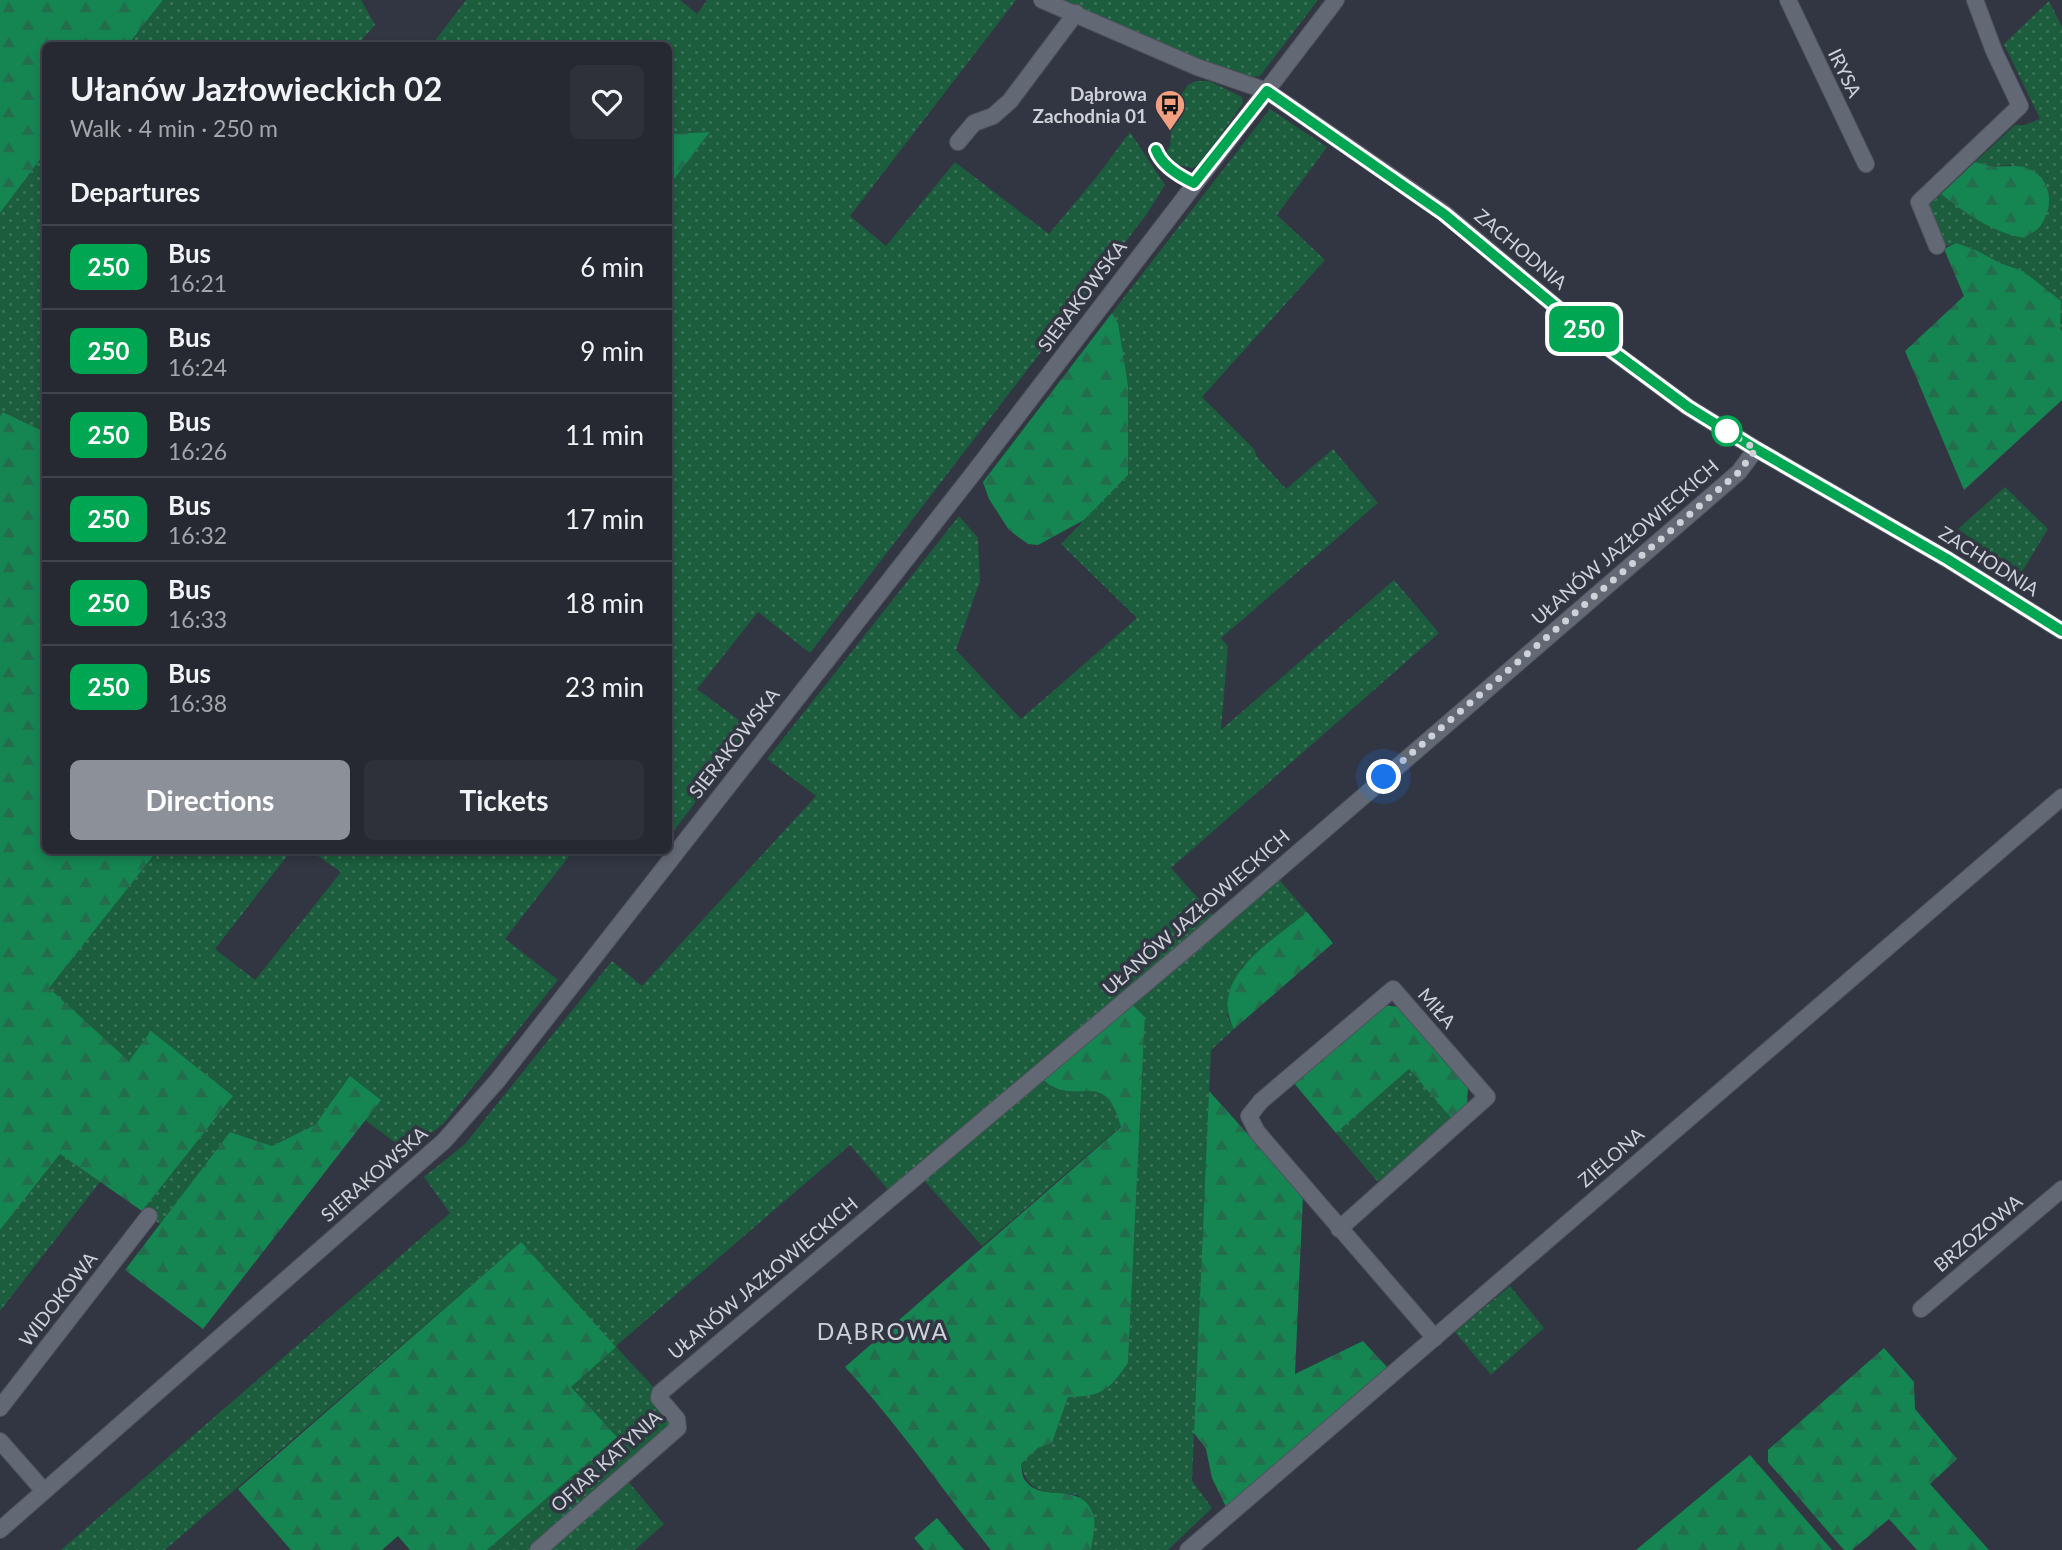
<!DOCTYPE html>
<meta charset="utf-8">
<style>
:root{--surface:#262832;--page:#2e303a;--text:#f1f3f6;--muted:#a4a6ac;--line:#42444d;--accent:#8c9099}
body{margin:0;font-family:Lato,sans-serif;background:var(--page);color:var(--text);height:100vh;display:flex;flex-direction:column;font-size:26px;white-space:nowrap}
*{box-sizing:border-box;margin:0}
p{font-size:23px;color:var(--muted)}
.icon{flex:none;width:38px;height:38px;fill:none;stroke:currentColor;stroke-width:2;stroke-linecap:round;stroke-linejoin:round}
.map{position:relative;flex:1;overflow:hidden}
.drawer{position:absolute;left:42px;top:42px;width:630px;height:812px;display:flex;flex-direction:column;background:var(--surface);border-radius:10px;box-shadow:0 4px 10px #0003,0 0 0 2px var(--line)}
.drawer>*{flex:none}
.badge{padding:0 14px;border-radius:10px;font-size:24px;line-height:46px}
.you{position:absolute;width:35px;height:35px;margin:-18px;border:5px solid #fff;border-radius:50%;background:#1a73e8;box-shadow:0 0 0 10px #1a73e833}
.map>.badge{position:absolute;translate:-50% -50%;box-shadow:0 0 0 4px #fff}
h2{padding:0 28px;font-size:26px;line-height:63px}
.round{display:grid;place-items:center;flex:none;width:74px;height:74px;border-radius:10px;background:var(--page)}
.headline{display:flex;align-items:center;justify-content:space-between;height:119px;padding:0 28px}
h1{font-size:33px;font-weight:700;line-height:52px}
.primary-button{display:flex;gap:14px;margin-top:auto;padding:14px 28px}
.primary-button a{flex:1;height:80px;border-radius:10px;background:var(--accent);color:#fff;font-size:28px;font-weight:700;line-height:80px;text-align:center}
.primary-button a+a{background:var(--page);color:var(--text)}
ul{padding:0;list-style:none}
li{display:flex;align-items:center;gap:21px;height:84px;padding:0 28px;border-top:2px solid var(--line)}
li div{flex:1}
li b{display:block;font-size:26px}
li em{font-style:normal}
li .badge{min-width:77px;font-weight:700;text-align:center}
.map>svg:first-child{display:block}
.green{fill:url(#green-dots)}
.forest{fill:url(#forest-firs)}
.lines{fill:none;stroke-linecap:round;stroke-linejoin:round}
.street-casing{stroke:#50535d;stroke-width:18}
.street{stroke:#636875;stroke-width:16}
.line-casing{stroke:#fff;stroke-width:16}
.line{stroke:#00a651;stroke-width:10}
.walk{stroke:#cfd1d9;stroke-width:7;stroke-dasharray:0 12.6}
.stop-dot{fill:#fff;stroke:#00a651;stroke-width:3.5}
.labels{text-anchor:middle;stroke-width:7;stroke-linejoin:round;paint-order:stroke}
.street-label{font-size:19px;fill:#cfd1d9;stroke:#323642}
.poi-label{font-size:19px;font-weight:bold;fill:#cfd1d9;stroke:#323642;text-anchor:end}
.quarter-label{font-size:23px;letter-spacing:2px;fill:#cfd1d9;stroke:#323642}
</style>
<div class="map">
<svg width="2062" height="1550" viewBox="0 0 2062 1550">
<defs>
<pattern id="green-dots" width="8" height="8" patternUnits="userSpaceOnUse" patternTransform="scale(1.75)"><rect width="8" height="8" fill="#1b5d3c"/><path d="M2 2h.1M6 6h.1" fill="none" stroke="#3b7358" stroke-width="1.8" stroke-linecap="round"/></pattern>
<pattern id="forest-firs" width="22" height="20" patternUnits="userSpaceOnUse" patternTransform="scale(1.75)"><rect width="22" height="20" fill="#158552"/><path d="M5 1l3.5 6h-7zM16 11l3.5 6h-7z" fill="#236c4c"/></pattern>
</defs>
<rect width="100%" height="100%" fill="#323642"/>
<g class="green">
<path d="M163,0H361L375,25L357,45L128,46Z"/>
<path d="M466,0H680L697,14L707,0H1016L850,216L886,246L955,162L1049,234L1098,175L1130,132L1165,185L1146,215L810,653L758,612L697,689L751,729L669,837V186L710,132L669,134L668,46H431Z"/>
<path d="M1053,0H1318L1260,76L1252,77L1228,68L1226,72Z"/>
<path d="M2049,1L2062,27V331L2023,271L2000,263L1976,250L1956,243L1947,246L1930,208V204L1941,194L1962,210L1997,230L2012,165L1992,166L1975,162L2015,125H2024L2040,119L2004,44Z"/>
<path d="M1196,81H1209L1242,97L1243,103L1203,161L1193,168L1178,165L1165,154L1170,146L1172,119L1165,118L1188,85Z"/>
<path d="M1270,109L1327,147L1277,215L1325,260L1202,397L1254,449L1257,457L1286,489L1333,449L1378,503L1221,638L1228,646L1221,730L1394,580L1439,633L1171,868L1213,915L889,1191L850,1145L616,1346C633,1368 674,1400 673,1429L534,1550H487L616,1437L570,1386L521,1242L165,1550H61L450,1213L424,1177L465,1144L612,961L642,986L816,796L767,759L959,516L978,538L980,581L956,650L1021,719L1137,618L1061,544L1128,475L1118,323L1112,313Z"/>
<path d="M45,153V432L4,412L0,416V213Z"/>
<path d="M2005,487L2048,529L2020,575L1958,529Z"/>
<path d="M157,851H291L215,949L255,980L341,872L311,851H573L505,939L558,980L444,1123L408,1152L365,1120L380,1100L350,1077L315,1125L272,1146L230,1132L160,1224L142,1211L233,1096L152,1032L129,1061L48,988Z"/>
<path d="M1277,877L1307,912L1242,967L1227,1016L1234,1029L1211,1050L1192,1481L1212,1508L1168,1550H1091L1094,1519L1078,1495C1050,1491 1028,1497 1021,1464L1038,1448L1052,1443L1068,1397L1128,1363L1145,1017L1131,1003Z"/>
<path d="M1409,1069L1452,1119L1378,1182L1336,1133Z"/>
<path d="M1042,1079C1077,1111 1103,1063 1121,1126L982,1246L922,1178L931,1175Z"/>
<path d="M60,1154L100,1182L0,1311V1230Z"/>
<path d="M1510,1286L1544,1328L1491,1375L1455,1332Z"/>
<path d="M626,1479L664,1524L635,1550H543Z"/>
</g>
<g class="forest">
<path d="M0,0H163L128,45L46,46L45,153L0,213Z"/>
<path d="M710,132L669,186V134Z"/>
<path d="M1975,162C1980,163 1986,165 1991,166C2004,168 2017,163 2029,169C2052,179 2054,206 2041,225C2038,231 2029,234 2024,238C1992,232 1966,214 1941,194Z"/>
<path d="M1956,243L1976,250L2000,263L2023,271L2061,301L2060,328L2062,331V400L1964,490L1905,351L1964,296L1944,249Z"/>
<path d="M1112,313L1118,323L1128,386V475L1084,520L1038,545L1028,544L1009,530L989,499L983,482Z"/>
<path d="M3,412L45,432L46,850L157,851L49,988L129,1061L151,1031L233,1096L142,1211L60,1154L0,1230V416Z"/>
<path d="M1307,912L1333,943L1234,1029C1207,977 1273,941 1307,912Z"/>
<path d="M1131,1003L1145,1017L1128,1363C1108,1391 1103,1396 1068,1397L1052,1443L1038,1448L1021,1464C1022,1469 1022,1477 1025,1480C1041,1505 1083,1478 1094,1517C1096,1526 1092,1540 1091,1550H991C942,1490 898,1424 845,1367L1121,1127C1104,1063 1077,1111 1042,1079Z"/>
<path d="M1383,1005L1399,1007L1468,1087L1467,1106L1452,1119L1409,1069L1336,1133L1293,1082Z"/>
<path d="M350,1076L381,1100L203,1329L125,1270L230,1132L272,1146L315,1125Z"/>
<path d="M1209,1091L1303,1195L1295,1374L1363,1341L1387,1367L1226,1507L1212,1478L1206,1449L1194,1433Z"/>
<path d="M521,1242L616,1347L571,1387L617,1437L487,1550H410L398,1536L382,1550H291L238,1489Z"/>
<path d="M1884,1348L1914,1382L1915,1409L1957,1459L1930,1484L1989,1550H1917L1889,1519L1852,1550H1844L1768,1462V1450Z"/>
<path d="M1750,1455L1832,1550H1636Z"/>
<path d="M937,1518L964,1550H924L914,1538Z"/>
</g>
<g class="lines">
<g class="street-casing">
<g id="street">
<path d="M1042,0L1197,67L1267,91L1444,213L1584,330L1688,407L1756,449L1947,559L2062,631"/>
<path d="M1788,0L1866,164"/>
<path d="M958,142L974,123L993,116L1010,101L1076,13"/>
<path d="M1937,246L1919,202L2020,106L1994,51L1975,0"/>
<path d="M1339,1229L1487,1097L1393,989L1261,1101L1249,1116L1257,1132L1435,1338"/>
<path d="M1921,1309L2062,1189"/>
<path d="M0,1408L149,1216"/>
<path d="M0,1441L44,1491"/>
<path d="M0,1530L444,1141L498,1080L972,475L1336,0"/>
<path d="M538,1550L678,1428L677,1419L659,1398L660,1393L1190,946L1739,472L1756,449"/>
<path d="M1188,1550L2062,797"/>
</g>
</g>
<use href="#street" class="street"/>
</g>
<g class="lines">
<g class="line-casing">
<path id="line" d="M1156,150C1162,166 1179,176 1194,183L1267,91L1444,214L1584,330L1688,407L1756,449L1947,559L2062,631"/>
</g>
<use href="#line" class="line"/>
<path class="walk" d="M1384,777L1739,472L1756,449L1720,427L1727,431"/>
</g>
<defs>
<g id="bus-pin" transform="scale(1.575)"><path d="M0 17L-7.5 6A9.5 9.5 0 1 1 7.5 6Z" fill="#f2a080" stroke="#323642"/><path d="M-5-6H5V4H4V6H2V4H-2V6H-4V4H-5ZM-3.5-4V0h7V-4ZM-3.5 1.2v1.5H-2V1.2ZM2 1.2v1.5H3.5V1.2Z" fill="#111"/></g>
</defs>
<g fill-rule="evenodd">
<use href="#bus-pin" x="1170" y="105"/>
</g>
<circle class="stop-dot" cx="1727" cy="431" r="14"/>
<g class="labels">
<g class="street-label">
<text transform="translate(1845 73) rotate(64)" y="7">IRYSA</text>
<text transform="translate(1521 249) rotate(40)" y="7">ZACHODNIA</text>
<text transform="translate(1082 296) rotate(-53)" y="7">SIERAKOWSKA</text>
<text transform="translate(1625 542) rotate(-41)" y="7">UŁANÓW JAZŁOWIECKICH</text>
<text transform="translate(1989 561) rotate(32)" y="7">ZACHODNIA</text>
<text transform="translate(734 743) rotate(-52)" y="7">SIERAKOWSKA</text>
<text transform="translate(1196 912) rotate(-41)" y="7">UŁANÓW JAZŁOWIECKICH</text>
<text transform="translate(1437 1008) rotate(49)" y="7">MIŁA</text>
<text transform="translate(1611 1157) rotate(-41)" y="7">ZIELONA</text>
<text transform="translate(374 1174) rotate(-41)" y="7">SIERAKOWSKA</text>
<text transform="translate(1978 1233) rotate(-40)" y="7">BRZOZOWA</text>
<text transform="translate(763 1278) rotate(-40)" y="7">UŁANÓW JAZŁOWIECKICH</text>
<text transform="translate(58 1299) rotate(-52)" y="7">WIDOKOWA</text>
<text transform="translate(606 1461) rotate(-42)" y="7">OFIAR KATYNIA</text>
</g>
<g class="poi-label">
<text x="1147" y="101">Dąbrowa<tspan x="1147" dy="22">Zachodnia 01</tspan></text>
</g>
<g class="quarter-label">
<text x="883" y="1340">DĄBROWA</text>
</g>
</g>
</svg>
<div class="you" style="left:1384px;top:777px"></div>
<b class="badge" style="left:1584px;top:329px;background:#00a651;color:#fff">250</b>
<section class="drawer">
<div class="headline"><div><h1>Ułanów Jazłowieckich 02</h1><p>Walk · 4 min · 250 m</p></div><a class="round"><svg class="icon" aria-label="heart" viewBox="0 0 24 24"><path d="M12 20l-8-8c-3-5 5-10 8-4 3-6 11-1 8 4z"/></svg></a></div>
<h2>Departures</h2>
<ul>
<li><span class="badge" style="background:#00a651;color:#fff">250</span><div><b>Bus</b><p>16:21</p></div><em>6 min</em></li>
<li><span class="badge" style="background:#00a651;color:#fff">250</span><div><b>Bus</b><p>16:24</p></div><em>9 min</em></li>
<li><span class="badge" style="background:#00a651;color:#fff">250</span><div><b>Bus</b><p>16:26</p></div><em>11 min</em></li>
<li><span class="badge" style="background:#00a651;color:#fff">250</span><div><b>Bus</b><p>16:32</p></div><em>17 min</em></li>
<li><span class="badge" style="background:#00a651;color:#fff">250</span><div><b>Bus</b><p>16:33</p></div><em>18 min</em></li>
<li><span class="badge" style="background:#00a651;color:#fff">250</span><div><b>Bus</b><p>16:38</p></div><em>23 min</em></li>
</ul>
<div class="primary-button"><a>Directions</a><a>Tickets</a></div>
</section>
</div>
